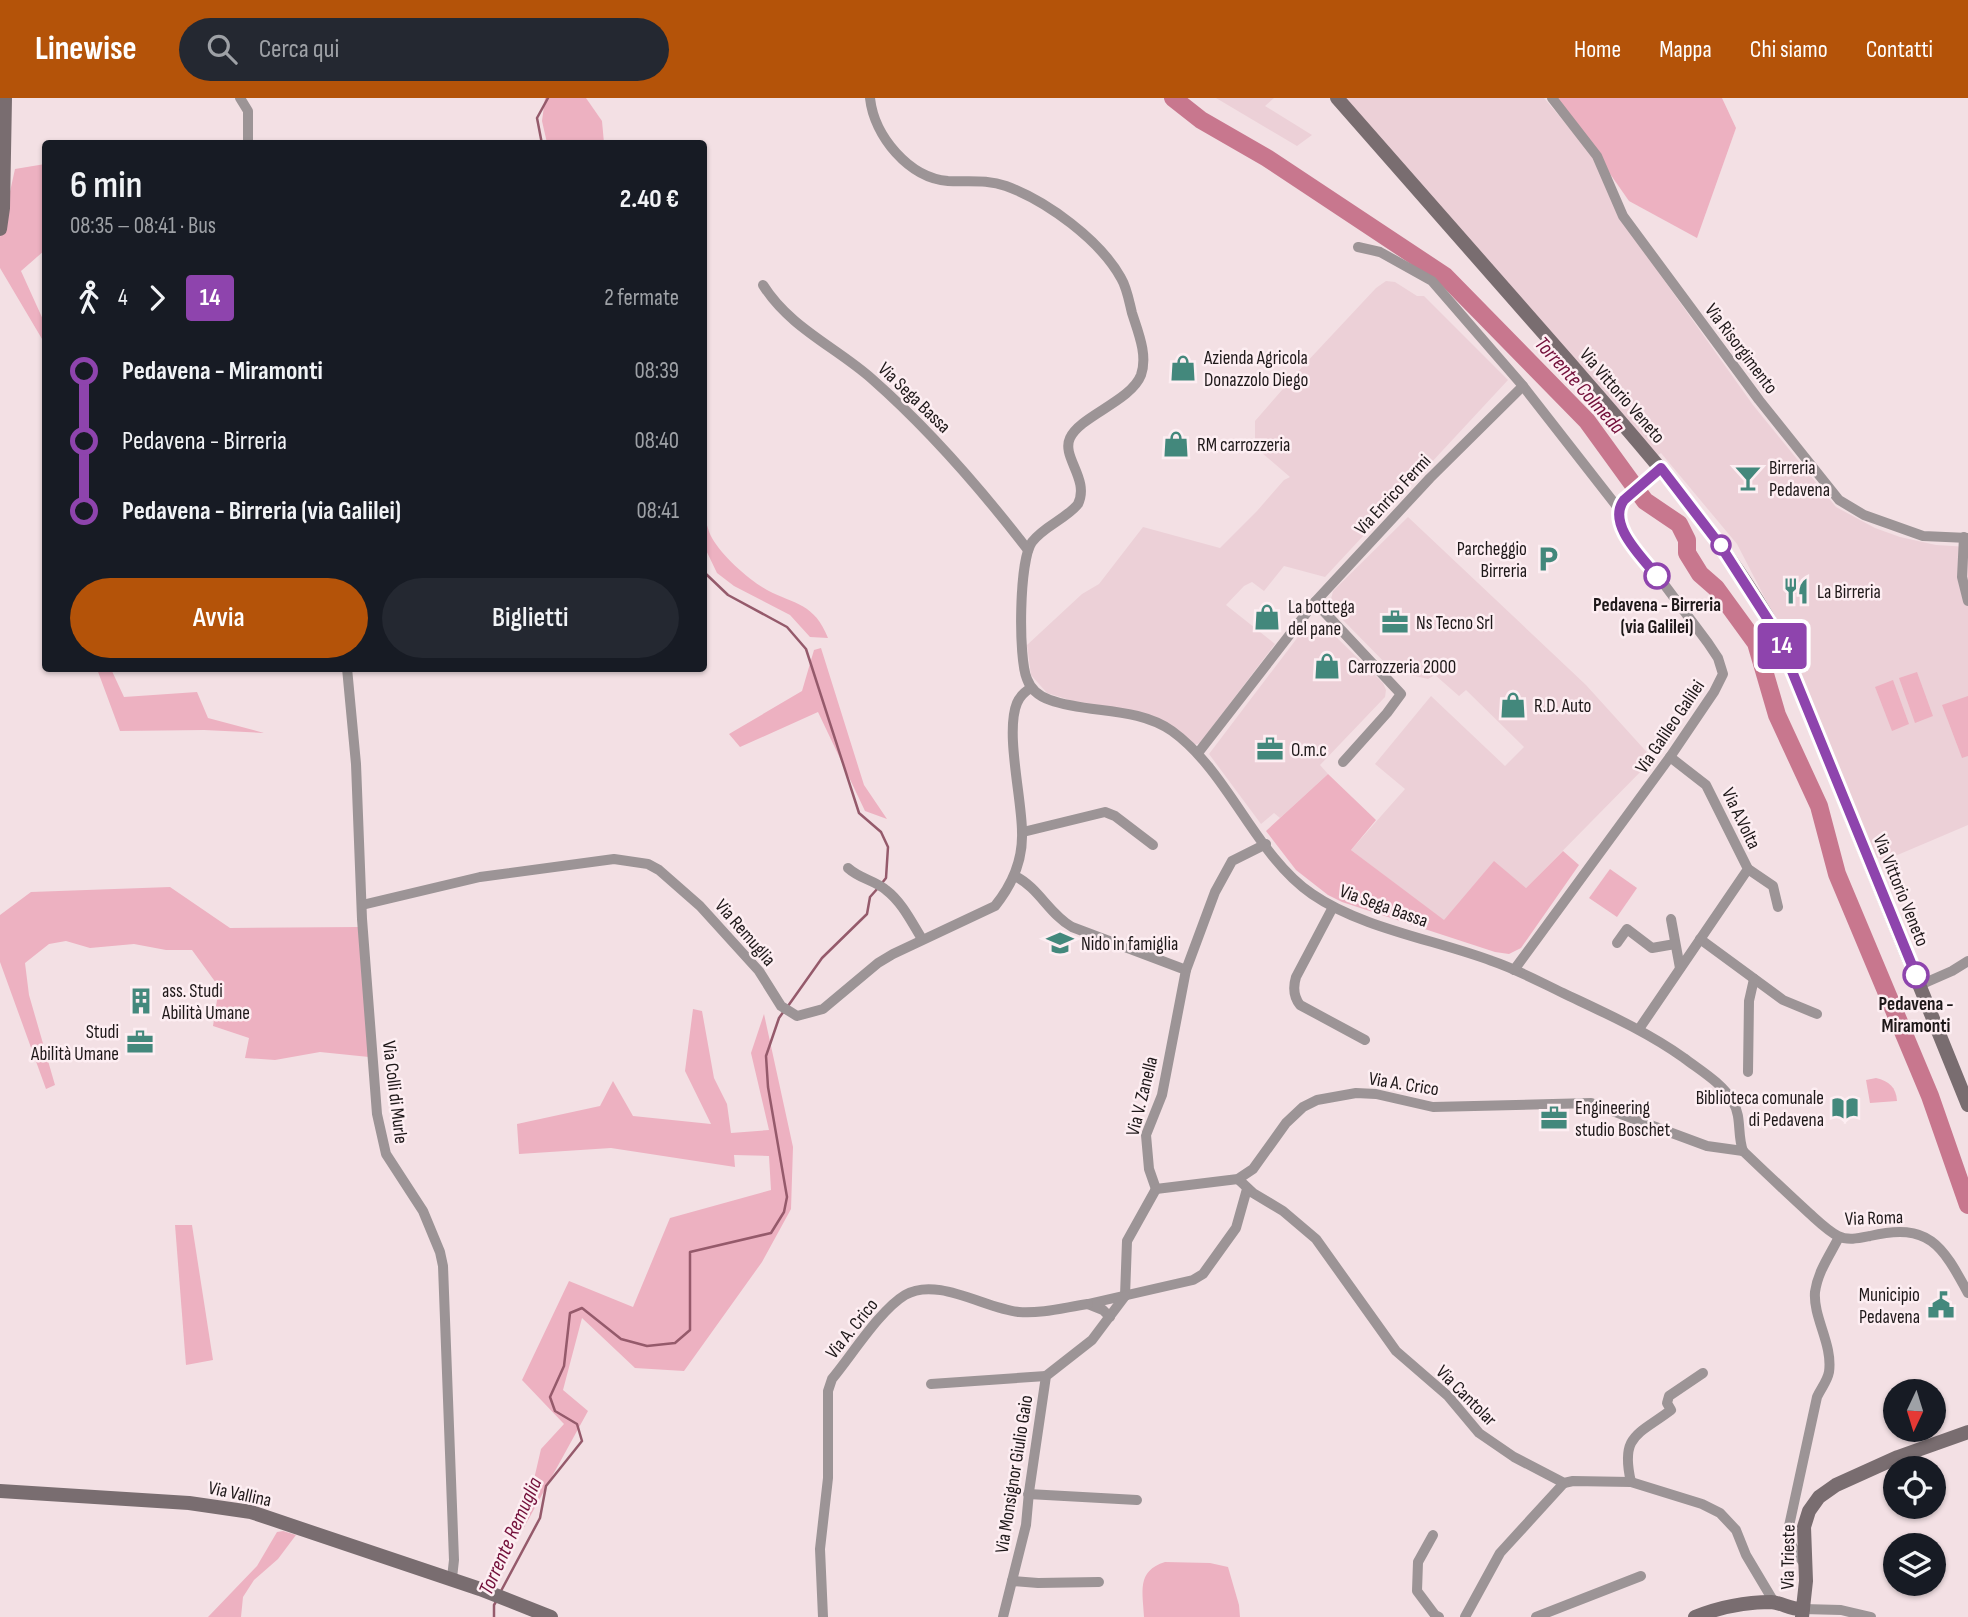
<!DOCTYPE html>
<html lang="it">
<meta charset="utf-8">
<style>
:root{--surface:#171b24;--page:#242831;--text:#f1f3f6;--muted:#9ea1a6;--accent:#b45309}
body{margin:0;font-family:"Sofia Sans Condensed",sans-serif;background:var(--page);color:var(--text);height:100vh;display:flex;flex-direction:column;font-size:26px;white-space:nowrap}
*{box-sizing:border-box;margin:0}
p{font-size:23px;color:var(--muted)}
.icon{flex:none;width:38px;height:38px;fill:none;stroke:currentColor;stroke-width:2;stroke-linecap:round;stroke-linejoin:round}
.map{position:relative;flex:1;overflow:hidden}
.panel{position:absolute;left:42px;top:42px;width:665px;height:532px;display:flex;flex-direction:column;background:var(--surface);border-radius:7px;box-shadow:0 2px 5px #0004}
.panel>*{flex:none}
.badge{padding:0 14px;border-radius:5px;font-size:24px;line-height:46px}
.needle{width:46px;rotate:184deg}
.buttons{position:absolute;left:1883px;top:1281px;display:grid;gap:14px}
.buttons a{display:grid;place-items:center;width:63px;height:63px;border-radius:50%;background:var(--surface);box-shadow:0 2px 5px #0004;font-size:35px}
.map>.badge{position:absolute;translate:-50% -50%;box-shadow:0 0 0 4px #fff}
.legs{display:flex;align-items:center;gap:10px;height:77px;padding:0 28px;font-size:23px}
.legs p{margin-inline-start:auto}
.head{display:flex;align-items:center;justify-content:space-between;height:119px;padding:0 28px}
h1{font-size:38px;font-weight:600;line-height:52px}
.cta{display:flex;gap:14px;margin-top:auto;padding:14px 28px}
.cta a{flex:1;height:80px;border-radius:42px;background:var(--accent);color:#fff;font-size:28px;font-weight:600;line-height:80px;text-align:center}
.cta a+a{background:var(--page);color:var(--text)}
ul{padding:0 28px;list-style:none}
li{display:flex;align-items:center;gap:24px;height:70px;font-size:26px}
li i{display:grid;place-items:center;width:10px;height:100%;margin:0 9px;background:currentColor}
li i::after{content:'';width:18px;height:18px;margin:-9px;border:5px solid;border-radius:50%;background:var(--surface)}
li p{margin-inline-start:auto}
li:first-child i{background:linear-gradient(#0000 50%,currentColor 0)}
li:last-child i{background:linear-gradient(currentColor 50%,#0000 0)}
header{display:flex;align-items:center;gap:42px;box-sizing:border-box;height:98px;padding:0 35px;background:var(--accent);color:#fff}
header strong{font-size:33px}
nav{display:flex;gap:38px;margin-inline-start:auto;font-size:24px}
.search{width:490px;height:63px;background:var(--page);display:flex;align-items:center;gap:18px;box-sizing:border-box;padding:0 24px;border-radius:38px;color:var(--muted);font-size:26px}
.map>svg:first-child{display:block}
.built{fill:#ecd0d7}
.green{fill:#edb1c1}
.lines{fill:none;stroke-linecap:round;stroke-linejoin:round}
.stream{stroke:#955a6b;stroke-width:2.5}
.river{stroke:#c8778e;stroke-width:18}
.street{stroke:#9c9496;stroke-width:10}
.secondary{stroke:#796d70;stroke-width:14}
.line-1-casing{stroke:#fff;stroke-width:16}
.line-1{stroke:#8e44ad;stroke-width:10}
.stop-1-dot{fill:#fff;stroke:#8e44ad;stroke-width:3.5}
.labels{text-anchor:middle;stroke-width:5;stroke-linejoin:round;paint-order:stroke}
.street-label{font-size:19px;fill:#1e1819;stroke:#fdeef2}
.poi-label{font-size:19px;fill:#1e1819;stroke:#fdeef2;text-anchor:start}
.stop-label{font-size:19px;font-weight:bold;fill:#1e1819;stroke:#fdeef2}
.water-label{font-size:21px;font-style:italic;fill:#730f3a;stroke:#fdeef2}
</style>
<header>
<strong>Linewise</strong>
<div class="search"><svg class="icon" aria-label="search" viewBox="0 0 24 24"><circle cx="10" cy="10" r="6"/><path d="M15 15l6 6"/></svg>Cerca qui</div>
<nav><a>Home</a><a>Mappa</a><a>Chi siamo</a><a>Contatti</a></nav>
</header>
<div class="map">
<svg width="1968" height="1519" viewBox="0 0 1968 1519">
<rect width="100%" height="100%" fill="#f3e0e4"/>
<g class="built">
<path d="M1216,0H1274L1265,8L1312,37L1297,48Z"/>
<path d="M1345,0H1544L1601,67L1659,175L1753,307L1836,409L1875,430L1900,439L1936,447L1968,449V727L1881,764L1879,759L1875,761L1783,535L1737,446L1666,361L1661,355L1657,358Z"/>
<path d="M1386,183L1395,184L1417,198H1424L1508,282L1325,479L1284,468L1264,493L1252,484L1244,488L1226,507L1275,546L1200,645L1194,647L1165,625L1089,608L1047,595L1031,577L1027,547L1082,496L1099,486L1143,429L1220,450L1257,413L1284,382L1290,379L1255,349V323L1303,268L1376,190Z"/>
<path d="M1408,419L1586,587L1653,661L1526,790L1494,764L1444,823L1351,752L1405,691L1375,666L1431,598L1505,668L1524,649L1466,592L1459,598L1435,577L1428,581L1393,573L1338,517L1330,505L1333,493Z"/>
<path d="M1312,525L1324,527L1383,585L1386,592L1385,599L1320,667L1328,676L1280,720L1274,715L1261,726L1209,656L1304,531Z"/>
</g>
<g class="green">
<path d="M545,0H586L602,23L604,45H547L542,23Z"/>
<path d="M1557,0H1722L1736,30L1697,140L1629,103Z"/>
<path d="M45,66V152L21,173L45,226V246L0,170V139L15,71Z"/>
<path d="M704,415C706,423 708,433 712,440C722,458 749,482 767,492C796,507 814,505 828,540L810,539L790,517L734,488L717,475L704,448Z"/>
<path d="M821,550L864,687L887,721L865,713L818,614L740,649L729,636L802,593L814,552Z"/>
<path d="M97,571H111L124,599L197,594L208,620L264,635L204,632L120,633Z"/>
<path d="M1917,574L1933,618L1915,625L1899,580Z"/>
<path d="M1893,582L1909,626L1892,633L1875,589Z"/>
<path d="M1968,598V658L1962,660L1942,607Z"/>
<path d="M1328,676L1376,722L1351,752L1444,822L1494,763L1526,790L1563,753L1579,767L1521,850L1509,856L1495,854L1342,804L1328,797L1296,772L1266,733Z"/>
<path d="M1610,771L1637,790L1617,819L1589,800Z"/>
<path d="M170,789L230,830L359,829L369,959L320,954L275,962L245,960L249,940L213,928L219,889L192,852H166L134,846L90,850L66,843L49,846L25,865L29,897L55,987L46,991L0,864V817L31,794Z"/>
<path d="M693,911L702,913L714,980L727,1006L731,1035L769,1032L751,955L764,916L793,1049L791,1111L762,1164L684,1273L635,1270L582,1220L563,1292L588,1313L522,1433L541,1351L564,1326L522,1282L569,1183L633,1209L670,1120L771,1092L769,1058L734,1057L735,1069L611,1050L519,1056L517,1026L600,1008L613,983L633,1018L711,1026L685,973Z"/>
<path d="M1876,980C1889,983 1896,989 1897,1003L1870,1005L1866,982Z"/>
<path d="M175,1127H192L213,1262L186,1267Z"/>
<path d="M283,1433L296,1437L278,1461L254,1482L243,1499L241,1519H208L257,1468L277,1434Z"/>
<path d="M1165,1464L1210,1465L1228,1469L1239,1507L1240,1519H1144C1143,1494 1136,1473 1165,1464Z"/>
</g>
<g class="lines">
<g class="stream">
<path d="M542,46L537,20L548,0"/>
<path d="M704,466L706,476L728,497L787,529L806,551L859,715L881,734L888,749L886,780L882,785"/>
<path d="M788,908L822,860L867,816L870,799L878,790"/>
<path d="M501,1493L540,1420L546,1388L582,1343L577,1326L555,1313L550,1299L564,1268L570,1215L582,1210L621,1241L647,1248L675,1245L690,1232V1154L771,1135L784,1114L787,1099L768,989L766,958L779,920L784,913"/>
<path d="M494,1519V1507L497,1502"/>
</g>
<path class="river" d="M1173,0L1201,22L1267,60L1445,178L1587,323L1645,403L1679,426L1687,442V455L1700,476L1716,490L1756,545L1777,617L1819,708L1837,776L1930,998L1968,1107"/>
<g class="street">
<path d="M240,0L248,13V46"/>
<path d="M870,0C874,38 909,80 948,83C968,84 987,81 1006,88C1047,103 1100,142 1121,180C1127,190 1129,203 1132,215C1138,234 1148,257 1141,277C1131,303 1080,318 1070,340C1061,359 1090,381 1078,406C1066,421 1044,428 1032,444C1019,462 1018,560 1027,581C1031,592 1038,598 1050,602C1089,616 1136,608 1172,633C1229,674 1255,757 1312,796C1361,830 1436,842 1492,863C1516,871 1540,884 1563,895C1605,915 1646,933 1684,960C1701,973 1722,985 1733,1004C1742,1019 1737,1037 1743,1053"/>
<path d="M1552,0L1597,58L1623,118L1759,302L1839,402L1864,417L1923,438L1968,440"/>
<path d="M1358,149L1380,154L1432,183L1523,288L1619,411"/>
<path d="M763,187C790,230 836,249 872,281C930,332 981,391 1028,452"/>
<path d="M1964,439L1962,479L1968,503"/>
<path d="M1315,504L1401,596L1387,615L1343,664"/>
<path d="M347,570L356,666L362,821L377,1016L386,1056L423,1113L440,1154L443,1168L454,1462L452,1480L459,1484"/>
<path d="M1198,655L1315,504L1430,380L1523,288"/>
<path d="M1023,734L1105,714L1115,718L1153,747"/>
<path d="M848,770C860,781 874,782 886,792C902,804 912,825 922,841"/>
<path d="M1748,771L1773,788L1778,809"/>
<path d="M1015,778C1039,790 1049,816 1072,829L1186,872"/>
<path d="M362,807L480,779L614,761L648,766L659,772L700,808L759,873L781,908L797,918L823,911L878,865L893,856L995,808C1012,787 1023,762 1022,734C1022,701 1005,634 1017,605C1020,598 1024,594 1031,590"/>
<path d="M1333,809L1296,879C1293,889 1293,898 1300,907L1365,942"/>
<path d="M1671,821L1680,870"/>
<path d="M1700,841L1783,902L1817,916"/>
<path d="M1617,845L1627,831L1652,850L1675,846"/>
<path d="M1514,872L1670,659L1714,594L1723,576L1718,560L1708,545L1619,426C1615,401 1644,384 1661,370"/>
<path d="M1920,887L1952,873L1968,863"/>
<path d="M1639,931L1748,771L1706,687L1670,659"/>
<path d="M1748,974L1749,903L1754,881"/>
<path d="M1743,1053C1765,1074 1787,1095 1809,1115C1818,1123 1828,1133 1838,1138C1848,1143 1860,1140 1870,1138C1929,1124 1942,1147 1968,1195"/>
<path d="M1238,1081L1253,1095L1283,1113L1316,1141L1396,1253L1448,1298L1479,1335L1514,1359L1564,1385L1573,1383L1631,1384L1702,1406L1720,1415L1736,1432L1746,1457L1774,1504"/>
<path d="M1156,1091L1238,1081L1253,1071L1286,1025L1303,1009L1317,1002L1356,995L1376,996L1433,1009L1591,1005L1707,1048L1743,1053"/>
<path d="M1156,1091L1149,1071L1146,1037L1162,997L1186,872L1215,794L1232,763L1266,746"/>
<path d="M1125,1198L1127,1143L1156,1091"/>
<path d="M1110,1219L1103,1212L1088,1206L1193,1182L1203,1176L1236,1130L1247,1091"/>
<path d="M931,1286L1046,1278"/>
<path d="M1631,1384C1620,1337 1638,1337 1671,1312L1667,1305L1669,1298L1703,1275"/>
<path d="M1028,1396L1137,1402"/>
<path d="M1433,1437L1418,1464L1417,1493L1435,1517L1439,1519"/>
<path d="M1805,1467L1792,1448L1789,1428L1817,1299C1821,1290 1827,1284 1829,1274C1833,1246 1813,1220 1815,1194C1818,1173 1830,1157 1839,1139"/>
<path d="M1012,1483L1038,1485L1099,1484"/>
<path d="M1803,1511L1841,1512L1871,1519"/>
<path d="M823,1519L820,1451L828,1380V1293L832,1281C852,1257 880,1212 905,1197C937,1178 986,1211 1019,1214C1042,1216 1066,1209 1088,1206"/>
<path d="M1003,1519L1026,1427L1029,1394L1046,1278L1092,1242L1125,1198"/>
<path d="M1465,1519L1500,1455L1564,1385"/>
<path d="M1536,1519L1641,1478"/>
</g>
<g class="secondary">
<path d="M1337,0C1414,88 1491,176 1569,264C1643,350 1720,434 1776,534L1968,1007"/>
<path d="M0,131L3,110L5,0"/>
<path d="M0,1393L189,1405L251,1414L480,1491L551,1519"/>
<path d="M1695,1519C1720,1509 1745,1504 1771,1504C1783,1505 1791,1512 1803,1511"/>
<path d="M1802,1519L1806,1483L1804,1429L1809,1413L1819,1399L1836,1387L1898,1359L1968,1334"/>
</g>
</g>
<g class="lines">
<g class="line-1-casing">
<path id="line-1" d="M1657,478C1643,460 1606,426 1624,402L1661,370L1720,447L1776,534L1916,877"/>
</g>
<use href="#line-1" class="line-1"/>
</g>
<defs>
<g id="shop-bare" transform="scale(2.1)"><path d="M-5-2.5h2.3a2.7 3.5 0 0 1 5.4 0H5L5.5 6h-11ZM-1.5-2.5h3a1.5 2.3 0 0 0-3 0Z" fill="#43887c" stroke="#fdeef2" stroke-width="2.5" paint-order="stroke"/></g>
<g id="bar-bare" transform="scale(2.1)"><path d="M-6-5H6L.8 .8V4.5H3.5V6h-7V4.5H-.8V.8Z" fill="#43887c" stroke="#fdeef2" stroke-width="2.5" paint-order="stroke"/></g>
<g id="parking-bare" transform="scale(2.1)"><path d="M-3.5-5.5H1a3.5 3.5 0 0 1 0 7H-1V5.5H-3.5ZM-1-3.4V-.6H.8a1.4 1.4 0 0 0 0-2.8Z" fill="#43887c" stroke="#fdeef2" stroke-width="2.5" paint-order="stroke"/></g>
<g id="restaurant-bare" transform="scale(2.1)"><path d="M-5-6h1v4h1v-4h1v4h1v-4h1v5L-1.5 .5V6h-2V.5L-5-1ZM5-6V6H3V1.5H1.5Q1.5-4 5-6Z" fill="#43887c" stroke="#fdeef2" stroke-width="2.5" paint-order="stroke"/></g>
<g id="office-bare" transform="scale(2.1)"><path d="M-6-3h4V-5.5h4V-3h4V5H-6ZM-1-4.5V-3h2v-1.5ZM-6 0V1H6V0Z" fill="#43887c" stroke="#fdeef2" stroke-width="2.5" paint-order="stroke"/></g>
<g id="school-bare" transform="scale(2.1)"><path d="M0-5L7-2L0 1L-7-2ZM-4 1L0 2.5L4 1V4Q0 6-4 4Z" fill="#43887c" stroke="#fdeef2" stroke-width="2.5" paint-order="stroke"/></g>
<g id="building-bare" transform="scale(2.1)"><path d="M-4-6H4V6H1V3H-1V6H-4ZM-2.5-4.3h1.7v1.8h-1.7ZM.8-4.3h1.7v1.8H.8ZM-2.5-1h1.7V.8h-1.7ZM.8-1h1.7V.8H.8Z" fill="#43887c" stroke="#fdeef2" stroke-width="2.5" paint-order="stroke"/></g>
<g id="library-bare" transform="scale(2.1)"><path d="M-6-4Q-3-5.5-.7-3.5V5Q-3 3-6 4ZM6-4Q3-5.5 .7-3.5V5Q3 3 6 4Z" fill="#43887c" stroke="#fdeef2" stroke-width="2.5" paint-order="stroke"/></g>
<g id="civic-bare" transform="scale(2.1)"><path d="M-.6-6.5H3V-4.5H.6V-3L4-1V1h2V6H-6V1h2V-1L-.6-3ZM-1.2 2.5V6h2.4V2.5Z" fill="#43887c" stroke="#fdeef2" stroke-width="2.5" paint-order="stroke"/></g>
</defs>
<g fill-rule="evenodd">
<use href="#shop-bare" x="1183" y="270"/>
<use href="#shop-bare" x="1176" y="346"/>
<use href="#bar-bare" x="1748" y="380"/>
<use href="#parking-bare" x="1548" y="461"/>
<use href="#restaurant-bare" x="1796" y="493"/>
<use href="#shop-bare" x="1267" y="519"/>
<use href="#office-bare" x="1395" y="524"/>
<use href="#shop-bare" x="1327" y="568"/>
<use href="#shop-bare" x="1513" y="607"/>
<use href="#office-bare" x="1270" y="651"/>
<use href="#school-bare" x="1060" y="845"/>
<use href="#building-bare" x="141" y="903"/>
<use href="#office-bare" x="140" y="944"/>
<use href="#library-bare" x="1845" y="1010"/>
<use href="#office-bare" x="1554" y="1020"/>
<use href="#civic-bare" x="1941" y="1207"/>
</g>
<g class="stop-1-dot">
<circle cx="1721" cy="447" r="9"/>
<circle cx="1657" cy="478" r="12"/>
<circle cx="1916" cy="877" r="12"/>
</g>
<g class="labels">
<g class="street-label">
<text transform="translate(1742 250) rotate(53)" y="7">Via Risorgimento</text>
<text transform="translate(1623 297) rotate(49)" y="7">Via Vittorio Veneto</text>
<text transform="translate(915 299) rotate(44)" y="7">Via Sega Bassa</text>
<text transform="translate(1392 396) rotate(-47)" y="7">Via Enrico Fermi</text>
<text transform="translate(1669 628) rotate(-56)" y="7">Via Galileo Galilei</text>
<text transform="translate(1742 720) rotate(64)" y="7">Via A.Volta</text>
<text transform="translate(1902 792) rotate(68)" y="7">Via Vittorio Veneto</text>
<text transform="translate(1384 807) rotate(20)" y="7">Via Sega Bassa</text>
<text transform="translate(746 834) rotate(49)" y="7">Via Remuglia</text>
<text transform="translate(1404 985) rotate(9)" y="7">Via A. Crico</text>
<text transform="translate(396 994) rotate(83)" y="7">Via Colli di Murle</text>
<text transform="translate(1141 998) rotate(-76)" y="7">Via V. Zanella</text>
<text transform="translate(1874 1119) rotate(-2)" y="7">Via Roma</text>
<text transform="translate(851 1230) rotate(-51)" y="7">Via A. Crico</text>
<text transform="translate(1467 1297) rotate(45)" y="7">Via Cantolar</text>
<text transform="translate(1013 1376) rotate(-81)" y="7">Via Monsignor Giulio Gaio</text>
<text transform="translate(240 1395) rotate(12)" y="7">Via Vallina</text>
<text transform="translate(1787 1459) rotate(-89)" y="7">Via Trieste</text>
</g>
<g class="poi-label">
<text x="1204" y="266">Azienda Agricola<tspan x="1204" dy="22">Donazzolo Diego</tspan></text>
<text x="1197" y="353">RM carrozzeria</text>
<text x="1769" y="376">Birreria<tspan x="1769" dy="22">Pedavena</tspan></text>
<text x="1527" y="457" text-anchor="end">Parcheggio<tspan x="1527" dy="22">Birreria</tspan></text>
<text x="1817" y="500">La Birreria</text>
<text x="1288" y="515">La bottega<tspan x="1288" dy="22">del pane</tspan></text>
<text x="1416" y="531">Ns Tecno Srl</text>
<text x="1348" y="575">Carrozzeria 2000</text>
<text x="1534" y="614">R.D. Auto</text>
<text x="1291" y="658">O.m.c</text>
<text x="1081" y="852">Nido in famiglia</text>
<text x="162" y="899">ass. Studi<tspan x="162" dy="22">Abilità Umane</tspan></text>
<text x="119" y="940" text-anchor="end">Studi<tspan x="119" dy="22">Abilità Umane</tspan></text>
<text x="1824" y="1006" text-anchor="end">Biblioteca comunale<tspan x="1824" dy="22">di Pedavena</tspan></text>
<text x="1575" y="1016">Engineering<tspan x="1575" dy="22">studio Boschet</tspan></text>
<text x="1920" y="1203" text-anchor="end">Municipio<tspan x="1920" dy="22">Pedavena</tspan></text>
</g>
<g class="stop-label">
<text x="1657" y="513">Pedavena - Birreria<tspan x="1657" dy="22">(via Galilei)</tspan></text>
<text x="1916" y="912">Pedavena -<tspan x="1916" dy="22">Miramonti</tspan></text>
</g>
<g class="water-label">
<text transform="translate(1580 287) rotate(48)" y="7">Torrente Colmeda</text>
<text transform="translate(510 1438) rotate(-66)" y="7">Torrente Remuglia</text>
</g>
</g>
</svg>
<div class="buttons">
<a><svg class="needle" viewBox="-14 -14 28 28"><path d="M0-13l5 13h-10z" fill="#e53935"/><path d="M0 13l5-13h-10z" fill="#9ea1a6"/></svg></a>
<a><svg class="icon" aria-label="locate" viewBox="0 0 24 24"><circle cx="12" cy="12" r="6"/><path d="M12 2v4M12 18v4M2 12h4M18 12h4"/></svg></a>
<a><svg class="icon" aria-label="layers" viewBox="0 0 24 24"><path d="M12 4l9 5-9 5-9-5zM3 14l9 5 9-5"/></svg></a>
</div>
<b class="badge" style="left:1782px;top:548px;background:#8e44ad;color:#fff">14</b>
<section class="panel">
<div class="head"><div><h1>6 min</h1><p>08:35 – 08:41 · Bus</p></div><b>2.40 €</b></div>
<div class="legs"><svg class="icon" aria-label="walk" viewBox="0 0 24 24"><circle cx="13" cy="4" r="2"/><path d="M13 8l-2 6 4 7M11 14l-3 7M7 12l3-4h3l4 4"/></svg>4<svg class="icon" aria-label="forward" viewBox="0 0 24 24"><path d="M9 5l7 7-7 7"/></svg><b class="badge" style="background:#8e44ad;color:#fff">14</b><p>2 fermate</p></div>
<ul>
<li><i style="color:#8e44ad"></i><b>Pedavena - Miramonti</b><p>08:39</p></li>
<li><i style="color:#8e44ad"></i><span>Pedavena - Birreria</span><p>08:40</p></li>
<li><i style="color:#8e44ad"></i><b>Pedavena - Birreria (via Galilei)</b><p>08:41</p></li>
</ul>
<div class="cta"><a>Avvia</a><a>Biglietti</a></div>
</section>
</div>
